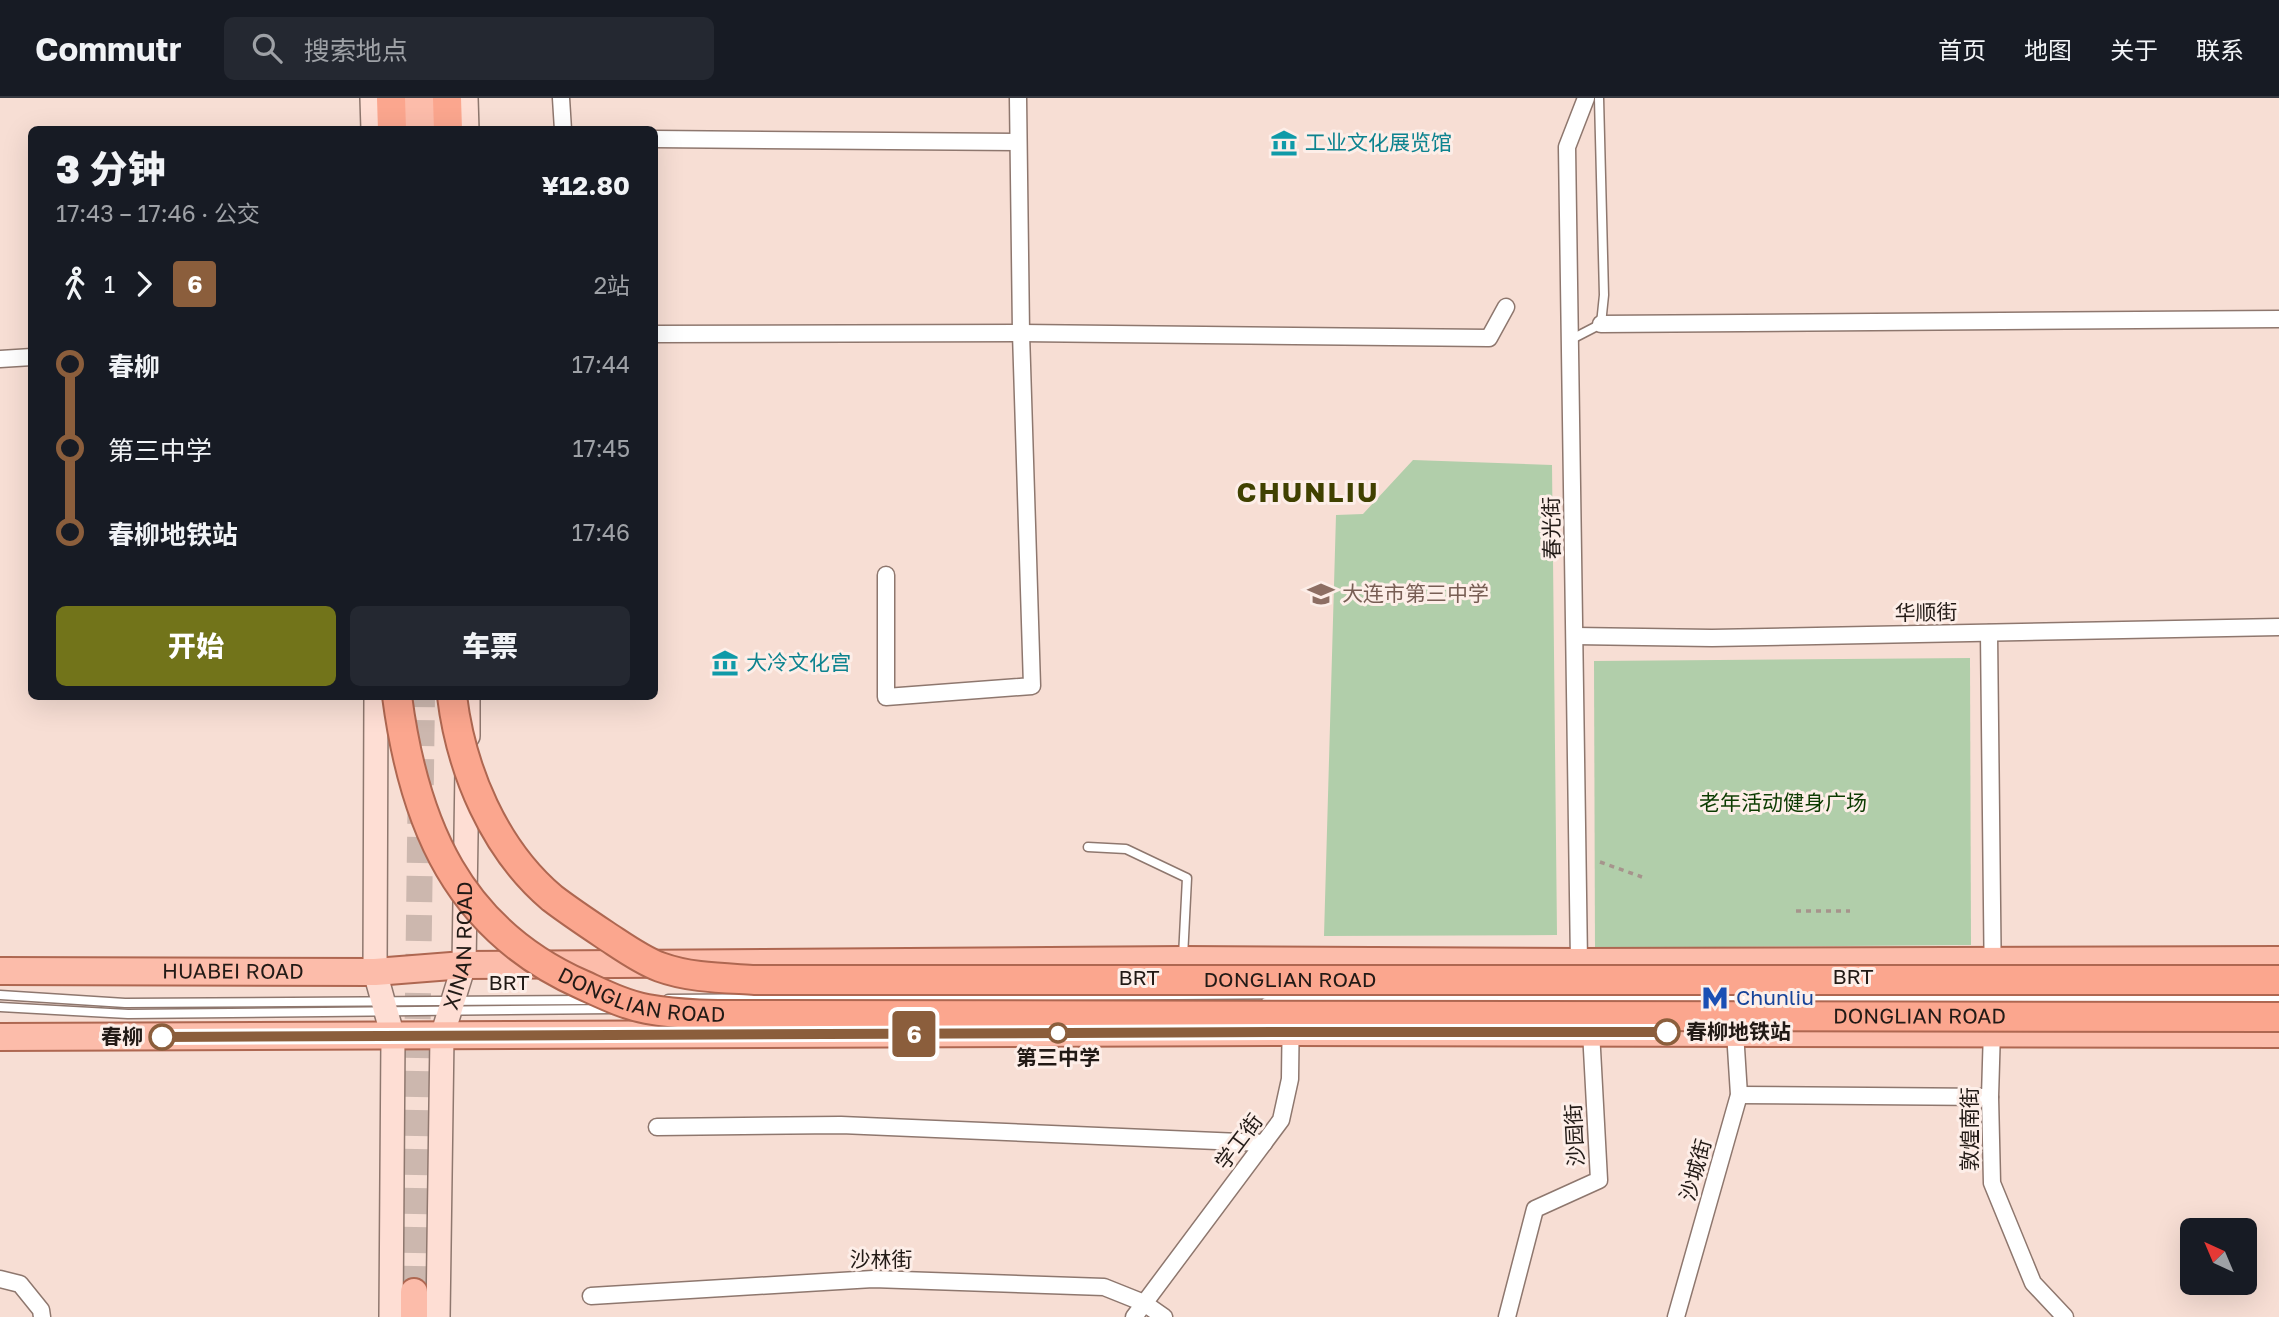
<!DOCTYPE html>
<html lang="zh">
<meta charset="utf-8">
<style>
:root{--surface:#171b24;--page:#242831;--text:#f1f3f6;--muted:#9ea1a6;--line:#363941;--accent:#72741a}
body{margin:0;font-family:"Golos Text","Noto Sans SC",sans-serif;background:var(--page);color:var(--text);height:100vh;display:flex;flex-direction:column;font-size:26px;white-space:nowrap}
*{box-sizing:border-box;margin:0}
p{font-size:23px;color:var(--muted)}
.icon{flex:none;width:38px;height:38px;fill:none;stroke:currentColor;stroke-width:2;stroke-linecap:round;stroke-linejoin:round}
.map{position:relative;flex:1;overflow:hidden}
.details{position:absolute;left:28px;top:28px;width:630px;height:574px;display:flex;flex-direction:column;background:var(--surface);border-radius:10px;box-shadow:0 7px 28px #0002}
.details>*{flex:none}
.badge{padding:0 14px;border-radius:5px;font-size:24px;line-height:46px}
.needle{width:46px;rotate:316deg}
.controls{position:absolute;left:2180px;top:1120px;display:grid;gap:14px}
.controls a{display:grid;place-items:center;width:77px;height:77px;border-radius:10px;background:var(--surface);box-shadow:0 7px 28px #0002;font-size:35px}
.map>.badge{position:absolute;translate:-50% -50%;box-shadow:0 0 0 4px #fff}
.legs{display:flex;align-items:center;gap:10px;height:77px;padding:0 28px;font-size:23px}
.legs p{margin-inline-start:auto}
.headline{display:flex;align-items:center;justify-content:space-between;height:119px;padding:0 28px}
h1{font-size:38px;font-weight:800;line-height:52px}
.primary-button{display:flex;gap:14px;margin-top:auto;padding:14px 28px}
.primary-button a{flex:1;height:80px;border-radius:10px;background:var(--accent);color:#fff;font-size:28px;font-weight:800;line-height:80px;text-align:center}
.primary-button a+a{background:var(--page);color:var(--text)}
ul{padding:0 28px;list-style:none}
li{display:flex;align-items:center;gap:24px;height:84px;font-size:26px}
li i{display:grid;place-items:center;width:10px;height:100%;margin:0 9px;background:currentColor}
li i::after{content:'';width:18px;height:18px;margin:-9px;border:5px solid;border-radius:50%;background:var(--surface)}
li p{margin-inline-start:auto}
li:first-child i{background:linear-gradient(#0000 50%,currentColor 0)}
li:last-child i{background:linear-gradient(currentColor 50%,#0000 0)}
header{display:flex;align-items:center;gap:42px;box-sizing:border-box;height:98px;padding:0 35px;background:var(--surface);border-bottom:2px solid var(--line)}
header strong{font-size:33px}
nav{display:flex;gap:38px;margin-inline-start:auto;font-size:24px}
.search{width:490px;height:63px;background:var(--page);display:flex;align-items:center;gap:18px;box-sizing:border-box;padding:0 24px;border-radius:10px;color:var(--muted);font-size:26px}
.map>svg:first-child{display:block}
.green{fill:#b1ceaa}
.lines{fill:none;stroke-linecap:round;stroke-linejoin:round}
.primary-tunnel{stroke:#ccb7ae;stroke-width:26;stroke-dasharray:26 13;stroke-linecap:butt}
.service-casing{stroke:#8e776e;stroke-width:11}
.minor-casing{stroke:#8e776e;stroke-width:19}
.secondary-casing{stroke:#8e776e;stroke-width:26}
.primary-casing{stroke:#ae6751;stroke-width:30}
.trunk-casing{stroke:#ae6751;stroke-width:32}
.path{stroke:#a6948c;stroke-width:3.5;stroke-dasharray:5 5;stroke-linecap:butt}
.service{stroke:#fff;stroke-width:8}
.minor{stroke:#fff;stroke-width:16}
.secondary{stroke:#feded4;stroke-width:23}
.primary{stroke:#fcbcaa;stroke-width:26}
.trunk{stroke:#fba68e;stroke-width:28}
.trunk-bridge-casing{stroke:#ae6751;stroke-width:32;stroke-linecap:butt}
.trunk-bridge{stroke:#fba68e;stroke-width:28}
.line-1-casing{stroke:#fff;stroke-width:16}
.line-1{stroke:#8b5e3c;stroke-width:10}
.stop-1-dot{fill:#fff;stroke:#8b5e3c;stroke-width:3.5}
.labels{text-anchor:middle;stroke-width:6;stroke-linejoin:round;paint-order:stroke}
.culture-label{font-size:21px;fill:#0d838f;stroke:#fdeee8;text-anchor:start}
.street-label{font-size:21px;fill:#221a16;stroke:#fdeee8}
.education-label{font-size:21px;fill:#785e54;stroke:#fdeee8;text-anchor:start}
.park-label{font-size:21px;fill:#0c3b01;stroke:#fdeee8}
.transit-label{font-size:21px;fill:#164399;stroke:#fdeee8;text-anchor:start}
.stop-label{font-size:21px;font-weight:bold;fill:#221a16;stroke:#fdeee8;text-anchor:start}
.district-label{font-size:28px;font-weight:bold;letter-spacing:2px;fill:#404100;stroke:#fdeee8}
</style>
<header>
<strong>Commutr</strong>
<div class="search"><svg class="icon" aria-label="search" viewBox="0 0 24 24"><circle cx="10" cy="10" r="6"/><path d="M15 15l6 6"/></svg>搜索地点</div>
<nav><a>首页</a><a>地图</a><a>关于</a><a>联系</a></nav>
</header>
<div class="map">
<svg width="2279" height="1219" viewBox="0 0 2279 1219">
<rect width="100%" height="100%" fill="#f7ded4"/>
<g class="green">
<path d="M1413,362L1552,367L1557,837L1324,838L1336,417L1363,416Z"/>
<path d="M1970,560L1971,847L1595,850L1594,563Z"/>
</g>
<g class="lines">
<path class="primary-tunnel" d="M414,1194L422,598"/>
<g class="service-casing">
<g id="service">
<path d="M1570,242L1601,226L1604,197L1599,0"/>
<path d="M1088,749L1126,751L1187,780L1183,859"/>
<path d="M0,897L125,905L589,902"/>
<path d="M668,901L1292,896L2279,897"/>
<path d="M1266,904L2279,903"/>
<path d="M0,909L128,916L613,911"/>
</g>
</g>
<g class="minor-casing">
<g id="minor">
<path d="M561,0L563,32"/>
<path d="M654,41L1018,44"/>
<path d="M1601,226L2279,221"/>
<path d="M654,236L1021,235L1489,240L1506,209"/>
<path d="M0,261L32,259"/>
<path d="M886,477V599L1032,588L1021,235L1018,0"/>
<path d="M1989,535L1993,897L1990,999L1992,1085L2033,1185L2065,1219"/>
<path d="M1575,538L1712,540L2279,529"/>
<path d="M1579,864L1567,49L1586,0"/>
<path d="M1739,997L1990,999"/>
<path d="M657,1029L841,1027L1264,1045"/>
<path d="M0,1181L20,1186L41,1212L42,1219"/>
<path d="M591,1198L873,1181L1104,1189L1144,1205L1164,1219"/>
<path d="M1134,1219L1281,1022L1290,981L1291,904L1294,876"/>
<path d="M1507,1219L1535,1111L1599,1082L1591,933"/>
<path d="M1676,1219L1739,997L1735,934"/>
</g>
</g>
<g class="secondary-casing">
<g id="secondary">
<path d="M372,0L373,32"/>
<path d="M466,0L467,32"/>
<path d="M376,598L375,874L393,939L391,1219"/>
<path d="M468,638V598"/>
<path id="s1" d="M438,1219L442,938L464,867L467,672"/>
</g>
</g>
<g class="primary-casing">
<g id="primary">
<path d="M410,0V32"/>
<path d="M429,0V32"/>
<path id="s2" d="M0,873L375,874L464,867L1183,862L1579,864L2279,862"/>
<path d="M0,939L1291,934L2279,936"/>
<path d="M414,1219V1194"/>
</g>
</g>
<g class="trunk-casing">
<g id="trunk">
<path d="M391,0L392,32"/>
<path d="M447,0L448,32"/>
</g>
</g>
<g class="path">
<path d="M1600,764L1642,779"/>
<path d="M1796,813H1850"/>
</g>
<use href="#service" class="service"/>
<use href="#minor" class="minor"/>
<use href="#secondary" class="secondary"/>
<use href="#primary" class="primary"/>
<use href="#trunk" class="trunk"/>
<g class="trunk-bridge-casing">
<g id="trunk-bridge">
<path id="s3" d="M397,598C414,727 458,832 583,887C603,896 625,907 647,911C685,918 726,917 764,917L2279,919"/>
<path id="s4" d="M452,598C461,672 494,751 552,800C569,813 587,825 605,837C622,848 641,862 660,869C690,880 724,880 755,882H2279"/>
</g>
</g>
<use href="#trunk-bridge" class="trunk-bridge"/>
</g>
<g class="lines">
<g class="line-1-casing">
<path id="line-1" d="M162,939L1291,934H1667"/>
</g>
<use href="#line-1" class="line-1"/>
</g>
<defs>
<g id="museum-bare" transform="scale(2.1)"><path d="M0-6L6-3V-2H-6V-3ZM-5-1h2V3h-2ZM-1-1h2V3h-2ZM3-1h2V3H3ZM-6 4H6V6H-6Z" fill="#0f9aa8" stroke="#fdeee8" stroke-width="2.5" paint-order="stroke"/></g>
<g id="school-bare" transform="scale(2.1)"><path d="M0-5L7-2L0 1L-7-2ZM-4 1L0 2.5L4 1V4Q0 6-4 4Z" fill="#8d6e63" stroke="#fdeee8" stroke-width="2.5" paint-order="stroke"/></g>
<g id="metro-bare" transform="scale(2.1)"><path d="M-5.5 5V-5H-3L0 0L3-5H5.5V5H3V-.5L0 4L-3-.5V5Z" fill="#1a4fb4" stroke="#fdeee8" stroke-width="2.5" paint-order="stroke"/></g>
</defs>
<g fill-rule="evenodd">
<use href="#museum-bare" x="1284" y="45"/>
<use href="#school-bare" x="1321" y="496"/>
<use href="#museum-bare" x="725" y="565"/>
<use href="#metro-bare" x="1715" y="900"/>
</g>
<g class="stop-1-dot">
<circle cx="1667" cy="934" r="12"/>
<circle cx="1058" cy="935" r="9"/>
<circle cx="162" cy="939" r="12"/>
</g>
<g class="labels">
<g class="culture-label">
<text x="1305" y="52">工业文化展览馆</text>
<text x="746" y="572">大冷文化宫</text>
</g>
<g class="street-label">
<text transform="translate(1552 430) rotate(-91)" y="7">春光街</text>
<text transform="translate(1926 515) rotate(-1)" y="7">华顺街</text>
<text dy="7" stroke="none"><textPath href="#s1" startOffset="374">XINAN ROAD</textPath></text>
<text dy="7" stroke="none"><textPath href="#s2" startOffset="233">HUABEI ROAD</textPath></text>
<text x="1853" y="886">BRT</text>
<text x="1139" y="887">BRT</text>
<text dy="7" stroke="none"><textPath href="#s4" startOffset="990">DONGLIAN ROAD</textPath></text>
<text x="509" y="892">BRT</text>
<text dy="7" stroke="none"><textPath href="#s3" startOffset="422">DONGLIAN ROAD</textPath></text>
<text dy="7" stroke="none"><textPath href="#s3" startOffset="1703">DONGLIAN ROAD</textPath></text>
<text transform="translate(1970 1031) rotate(-90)" y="7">敦煌南街</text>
<text transform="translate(1575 1037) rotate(-93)" y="7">沙园街</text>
<text transform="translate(1239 1044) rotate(-53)" y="7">学工街</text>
<text transform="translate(1696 1072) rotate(-74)" y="7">沙城街</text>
<text x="881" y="1169">沙林街</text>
</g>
<g class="education-label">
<text x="1342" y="503">大连市第三中学</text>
</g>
<g class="park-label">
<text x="1783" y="712">老年活动健身广场</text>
</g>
<g class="transit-label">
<text x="1736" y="907">Chunliu</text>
</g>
<g class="stop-label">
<text x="1686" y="941">春柳地铁站</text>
<text x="143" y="946" text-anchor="end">春柳</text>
<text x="1058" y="967" text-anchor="middle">第三中学</text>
</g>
<g class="district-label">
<text x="1308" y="404">CHUNLIU</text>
</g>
</g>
</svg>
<div class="controls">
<a><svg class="needle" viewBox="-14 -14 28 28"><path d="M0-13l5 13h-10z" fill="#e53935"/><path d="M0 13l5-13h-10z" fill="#9ea1a6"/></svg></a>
</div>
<b class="badge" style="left:914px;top:936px;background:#8b5e3c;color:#fff">6</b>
<section class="details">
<div class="headline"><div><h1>3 分钟</h1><p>17:43 – 17:46 · 公交</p></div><b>¥12.80</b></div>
<div class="legs"><svg class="icon" aria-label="walk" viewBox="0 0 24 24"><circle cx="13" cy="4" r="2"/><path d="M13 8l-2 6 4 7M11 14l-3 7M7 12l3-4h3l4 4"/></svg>1<svg class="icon" aria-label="forward" viewBox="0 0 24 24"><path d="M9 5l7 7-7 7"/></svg><b class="badge" style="background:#8b5e3c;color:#fff">6</b><p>2站</p></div>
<ul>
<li><i style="color:#8b5e3c"></i><b>春柳</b><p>17:44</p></li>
<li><i style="color:#8b5e3c"></i><span>第三中学</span><p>17:45</p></li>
<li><i style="color:#8b5e3c"></i><b>春柳地铁站</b><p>17:46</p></li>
</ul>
<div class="primary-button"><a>开始</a><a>车票</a></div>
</section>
</div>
